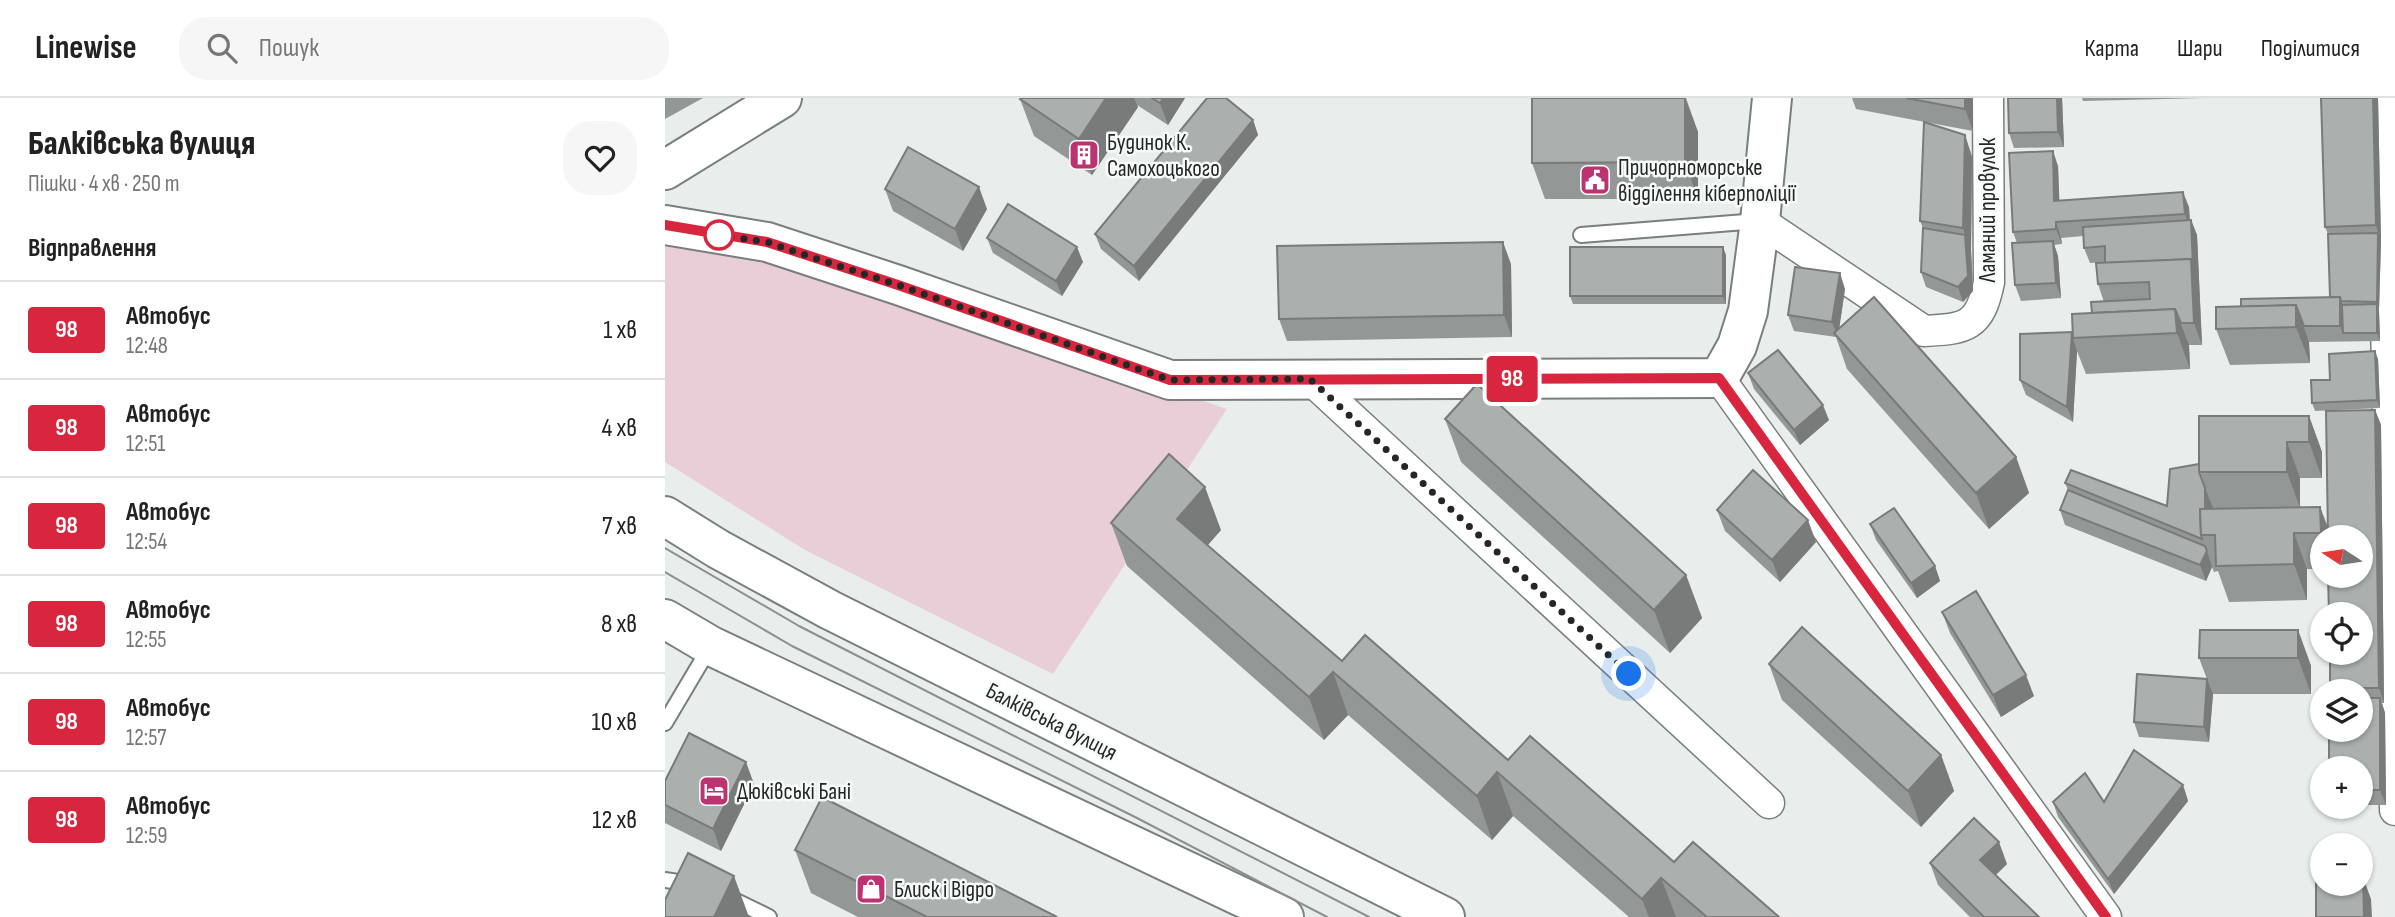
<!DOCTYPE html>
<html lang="uk">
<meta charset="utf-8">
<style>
:root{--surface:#fff;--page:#f6f6f6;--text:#222;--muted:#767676;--line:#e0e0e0}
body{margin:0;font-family:"Sofia Sans Condensed",sans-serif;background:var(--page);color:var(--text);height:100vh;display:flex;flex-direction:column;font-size:26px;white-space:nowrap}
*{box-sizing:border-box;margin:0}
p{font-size:23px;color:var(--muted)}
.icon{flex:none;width:38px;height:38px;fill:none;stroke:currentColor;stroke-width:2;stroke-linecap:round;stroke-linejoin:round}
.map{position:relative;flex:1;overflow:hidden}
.sheet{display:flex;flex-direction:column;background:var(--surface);width:665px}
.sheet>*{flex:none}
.badge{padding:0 14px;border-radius:5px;font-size:24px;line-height:46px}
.needle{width:46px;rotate:282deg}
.tools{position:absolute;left:1645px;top:427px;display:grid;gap:14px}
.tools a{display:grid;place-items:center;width:63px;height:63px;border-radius:50%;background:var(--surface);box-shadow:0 2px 5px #0004;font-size:35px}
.you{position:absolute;width:35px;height:35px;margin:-18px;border:5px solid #fff;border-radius:50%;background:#1a73e8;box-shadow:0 0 0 10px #1a73e833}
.map>.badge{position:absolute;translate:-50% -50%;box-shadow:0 0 0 4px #fff}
h2{padding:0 28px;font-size:26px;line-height:63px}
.round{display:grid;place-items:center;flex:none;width:74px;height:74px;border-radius:28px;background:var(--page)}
.head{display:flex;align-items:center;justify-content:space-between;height:119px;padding:0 28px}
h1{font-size:33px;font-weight:800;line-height:52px}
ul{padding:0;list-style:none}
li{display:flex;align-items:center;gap:21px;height:98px;padding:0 28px;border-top:2px solid var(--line)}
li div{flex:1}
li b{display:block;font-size:26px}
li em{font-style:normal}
li .badge{min-width:77px;font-weight:700;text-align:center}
header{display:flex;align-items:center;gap:42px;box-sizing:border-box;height:98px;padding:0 35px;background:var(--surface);border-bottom:2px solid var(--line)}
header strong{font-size:33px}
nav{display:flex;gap:38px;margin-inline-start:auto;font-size:24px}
.search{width:490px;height:63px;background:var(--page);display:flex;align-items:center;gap:18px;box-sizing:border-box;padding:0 24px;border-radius:28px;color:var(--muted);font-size:26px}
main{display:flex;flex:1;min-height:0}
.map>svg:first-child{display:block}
.green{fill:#eaced7}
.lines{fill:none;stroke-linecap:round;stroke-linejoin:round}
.lane-casing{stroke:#7a7e7e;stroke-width:18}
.street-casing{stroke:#7a7e7e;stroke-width:33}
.secondary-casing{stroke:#7a7e7e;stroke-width:42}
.primary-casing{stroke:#7a7e7e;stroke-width:42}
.lane{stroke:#fff;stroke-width:14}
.street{stroke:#fff;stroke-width:30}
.secondary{stroke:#fff;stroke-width:38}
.primary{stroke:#fff;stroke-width:38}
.tram{stroke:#8b8f8e;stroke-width:2}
.wall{fill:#939796;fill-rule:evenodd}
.shaded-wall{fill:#787b7a}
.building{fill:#abb0af;stroke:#787b7a;stroke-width:2}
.line-casing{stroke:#fff;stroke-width:16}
.line{stroke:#d7263d;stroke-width:10}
.walk{stroke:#252726;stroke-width:7;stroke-dasharray:0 12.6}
.stop-dot{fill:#fff;stroke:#d7263d;stroke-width:3.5}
.labels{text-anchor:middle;stroke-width:5;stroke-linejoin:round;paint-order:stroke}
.poi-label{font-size:23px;fill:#252726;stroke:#f6fbfa;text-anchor:start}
.street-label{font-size:23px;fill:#252726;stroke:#f6fbfa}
</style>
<header>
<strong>Linewise</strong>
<div class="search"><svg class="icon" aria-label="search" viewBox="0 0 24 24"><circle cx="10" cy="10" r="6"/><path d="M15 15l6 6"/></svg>Пошук</div>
<nav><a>Карта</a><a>Шари</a><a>Поділитися</a></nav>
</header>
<main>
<section class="sheet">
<div class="head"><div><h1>Балківська вулиця</h1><p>Пішки · 4 хв · 250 m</p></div><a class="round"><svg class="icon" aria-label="heart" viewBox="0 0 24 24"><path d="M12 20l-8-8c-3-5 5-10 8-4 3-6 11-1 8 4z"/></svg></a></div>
<h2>Відправлення</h2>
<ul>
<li><span class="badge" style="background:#d7263d;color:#fff">98</span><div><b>Автобус</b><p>12:48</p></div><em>1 хв</em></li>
<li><span class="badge" style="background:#d7263d;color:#fff">98</span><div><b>Автобус</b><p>12:51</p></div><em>4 хв</em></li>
<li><span class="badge" style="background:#d7263d;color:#fff">98</span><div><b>Автобус</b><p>12:54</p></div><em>7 хв</em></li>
<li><span class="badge" style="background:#d7263d;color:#fff">98</span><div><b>Автобус</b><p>12:55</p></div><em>8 хв</em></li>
<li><span class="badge" style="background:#d7263d;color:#fff">98</span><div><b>Автобус</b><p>12:57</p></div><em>10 хв</em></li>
<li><span class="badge" style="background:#d7263d;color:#fff">98</span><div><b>Автобус</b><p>12:59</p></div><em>12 хв</em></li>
</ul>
</section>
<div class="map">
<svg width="1730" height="819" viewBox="0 0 1730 819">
<rect width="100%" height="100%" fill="#e9eeed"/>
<path class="green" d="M27,145L99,154L562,311L388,576L140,452L0,364V147Z"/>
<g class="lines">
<g class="lane-casing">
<g id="lane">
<path d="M916,137L1093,123"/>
<path d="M0,625L45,549"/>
<path d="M0,782L26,786"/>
<path d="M65,800L104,819"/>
</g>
</g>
<g class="street-casing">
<g id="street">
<path d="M1717,0L1730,712"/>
<path d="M1095,123L1259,233C1301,231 1315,229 1324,184L1323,0"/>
<path d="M1054,280L1441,819"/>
<path d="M645,281L1104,705"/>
</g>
</g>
<g class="secondary-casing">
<g id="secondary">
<path d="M0,72L117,0"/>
<path d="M0,127L102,144L233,187L505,282L1054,280L1072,248L1083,213L1095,123L1107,0"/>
</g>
</g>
<g class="primary-casing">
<g id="primary">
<path d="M0,418L53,451L165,512L780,819"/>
<path d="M0,521L46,548L619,819"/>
</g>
</g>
<use href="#lane" class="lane"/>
<use href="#street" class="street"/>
<use href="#secondary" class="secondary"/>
<use href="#primary" class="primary"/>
<g class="tram">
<path d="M0,450L134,528L704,819"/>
<path d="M0,474L127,548L472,720L662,819"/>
</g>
</g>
<g class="wall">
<path d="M0,0H38L0,21Z"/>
<path d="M356,0H520L503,27L472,7L473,9L427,77L369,38L355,1Z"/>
<path d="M1021,0L1033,34V101H880L867,65Z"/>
<path d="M1187,0H1308V33L1191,11Z"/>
<path d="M1397,0L1399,49L1349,50L1344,35Z"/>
<path d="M1417,0H1539L1418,3Z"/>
<path d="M1656,0H1713L1716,143L1714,212L1715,243L1644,244L1645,265L1565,267L1551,231L1576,209L1665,199L1663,136L1660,129Z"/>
<path d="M588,22L593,37L474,183L436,151L430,136Z"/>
<path d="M1300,37L1307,59L1306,152L1308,193L1298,204L1261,189L1256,174L1258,130L1255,123Z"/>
<path d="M1393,68L1394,103L1524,109L1525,122H1526L1532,137L1537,247H1524L1525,271L1421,276L1412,253L1408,324L1361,297L1355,282L1439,204L1433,186L1440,164L1425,165L1419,150L1418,138L1396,140L1397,146L1389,147L1393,158L1396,200L1356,203L1350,187L1352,145L1348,134Z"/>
<path d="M220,91L322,111L298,153L228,113Z"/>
<path d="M322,140L418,164L397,198L328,155Z"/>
<path d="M1061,157V206H908L905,198Z"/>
<path d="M846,166L847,239L622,243L614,221Z"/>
<path d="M1180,191L1174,230L1351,359L1364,395L1324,431L1182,271L1171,239L1129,233L1123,217Z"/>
<path d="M1713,261L1715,310L1650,313L1647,305Z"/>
<path d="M1083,275L1164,322L1135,347L1089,291Z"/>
<path d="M1710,312L1716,327L1719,605H1717L1720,615L1721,707H1696V593H1666L1665,590L1696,439H1657V471H1642V502L1564,504L1553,473L1549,474L1547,469L1541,483L1400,427L1395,412L1403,392L1400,385L1502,408L1534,366L1644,318L1657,354V380H1635V409H1655L1663,429ZM1548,410H1583L1548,411Z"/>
<path d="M780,321L1021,477L1037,520L1005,555L796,364Z"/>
<path d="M1052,412L1151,444L1115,484L1060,433Z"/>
<path d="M446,425L556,432L542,448L677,563L843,662L1009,764L1114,819H964L848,718L827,742L683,617L659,642L462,468Z"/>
<path d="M1205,426L1270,468L1275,483L1252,500L1211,442Z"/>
<path d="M1277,514L1369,598L1336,619L1285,535Z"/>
<path d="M1633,532L1646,568V596H1548L1544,644L1474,639L1469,624L1542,581L1534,560Z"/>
<path d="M1104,566L1276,657L1289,693L1256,729L1117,602Z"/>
<path d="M0,683L89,686L56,753L0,725Z"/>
<path d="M1518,687L1523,703L1449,796L1393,719L1388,704H1439Z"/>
<path d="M130,752L392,819H193L146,795Z"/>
<path d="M1265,765L1342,766L1331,777L1374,819H1305L1273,787Z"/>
</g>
<g class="shaded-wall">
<path d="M441,0H469L473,9L427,77L414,41Z"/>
<path d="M498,0H520L503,27L495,5Z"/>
<path d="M1020,0L1033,34V101L1020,64Z"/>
<path d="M1300,0H1308V33L1300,11Z"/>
<path d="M1392,0H1397L1399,49L1393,34Z"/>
<path d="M1708,0H1713L1716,143L1714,212L1712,204L1713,135L1711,127Z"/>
<path d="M588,22L593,37L474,183L469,168Z"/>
<path d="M1300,37L1307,59L1306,152L1308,193L1298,204L1293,189L1300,137L1298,130Z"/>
<path d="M1388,53L1393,68L1395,118L1389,103Z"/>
<path d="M314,89L322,111L298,153L290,131Z"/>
<path d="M1518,94L1524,109L1525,131L1520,116Z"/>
<path d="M1526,122L1532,137L1537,247L1529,225L1526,161Z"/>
<path d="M1391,124L1396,140L1397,146L1391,131Z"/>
<path d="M1388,143L1393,158L1396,200L1391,185Z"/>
<path d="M838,144L846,166L847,239L839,217Z"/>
<path d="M412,149L418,164L397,198L391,183Z"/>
<path d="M1058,149L1061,157V206L1058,198Z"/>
<path d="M1175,175L1180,191L1173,239L1167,224Z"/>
<path d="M1675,199L1680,214L1678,235L1675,228Z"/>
<path d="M1712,206L1714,214L1715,243L1712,235Z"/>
<path d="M1631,207L1644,244L1645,265L1631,229Z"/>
<path d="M1510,211L1524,247L1525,271L1512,235Z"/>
<path d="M1407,234L1408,240L1412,253L1408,324L1402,309Z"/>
<path d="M1710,253L1713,261L1715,310L1712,302Z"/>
<path d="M1158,307L1164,322L1135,347L1129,332Z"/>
<path d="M1710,312L1716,327L1719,605L1714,590Z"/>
<path d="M1644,318L1657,354V380L1644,344Z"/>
<path d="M1622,344L1635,380V410L1622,374Z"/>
<path d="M1351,359L1364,395L1324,431L1311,395Z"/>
<path d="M540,389L556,432L527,465L512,421Z"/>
<path d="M1540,390L1548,410V437H1541Z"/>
<path d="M1655,409L1666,439H1657L1656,435Z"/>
<path d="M1143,422L1151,444L1115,484L1107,462Z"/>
<path d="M1629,435L1642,471V502L1629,466Z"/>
<path d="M1542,453L1547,469L1541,483L1535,467Z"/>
<path d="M1270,468L1275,483L1252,500L1246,485Z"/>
<path d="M1021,477L1037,520L1005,555L989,512Z"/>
<path d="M1633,532L1646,568V596L1633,560Z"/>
<path d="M668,574L683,617L659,642L644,599Z"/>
<path d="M1361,577L1369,598L1336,619L1328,597Z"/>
<path d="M1542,581L1548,596L1544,644L1539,629Z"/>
<path d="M1715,600L1720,615L1721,707L1715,692Z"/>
<path d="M1276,657L1289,693L1256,729L1243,693Z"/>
<path d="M81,664L89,686L56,753L48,731Z"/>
<path d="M832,674L848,718L827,742L812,698Z"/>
<path d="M1518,687L1523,703L1449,796L1443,781Z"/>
<path d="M1334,744L1342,766L1323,784L1315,762Z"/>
<path d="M69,778L84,819H49Z"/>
<path d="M1698,779L1706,801L1707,819H1699Z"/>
<path d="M996,780L1011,819H984L977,801Z"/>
</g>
<g class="building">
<path d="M356,0H441L414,41L355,1Z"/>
<path d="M487,0H498L495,5Z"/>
<path d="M542,0H561L588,22L469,168L430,136Z"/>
<path d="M867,0H1020V64L867,65Z"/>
<path d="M1241,0H1300V11Z"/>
<path d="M1343,0H1392L1393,34L1344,35Z"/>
<path d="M1656,0H1708L1711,127L1660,129Z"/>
<path d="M1259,24L1300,37L1298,130L1255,123Z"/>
<path d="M243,49L314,89L290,131L220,91Z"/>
<path d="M1388,53L1389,103L1518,94L1520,116L1391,124V131L1348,134L1344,55Z"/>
<path d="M343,106L412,149L391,183L322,140Z"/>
<path d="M1526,122L1528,167L1526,161L1440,165V148L1419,150L1418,129Z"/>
<path d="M1258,130L1300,137L1303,178L1293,189L1256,174Z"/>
<path d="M1713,135L1712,204L1676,203L1675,199H1665L1663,136Z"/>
<path d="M1388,143L1391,185L1350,187L1347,145Z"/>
<path d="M838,144L839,217L614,221L612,148Z"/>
<rect x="905" y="149" width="153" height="49"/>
<path d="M1526,161L1529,225H1516L1510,211L1427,215L1426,204L1485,201L1484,184L1433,186L1431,165Z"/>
<path d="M1130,169L1175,175L1167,224L1123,217Z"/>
<path d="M1209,199L1351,359L1311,395L1169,235Z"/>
<path d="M1675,199V228H1639L1631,207L1576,209V201Z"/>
<path d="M1712,206V235H1678L1677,207Z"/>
<path d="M1631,207V229L1551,231V209Z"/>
<path d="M1510,211L1512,235L1408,240L1407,216Z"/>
<path d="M1407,234L1402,309L1355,282V236Z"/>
<path d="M1113,252L1158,307L1129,332L1083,275Z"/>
<path d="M1710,253L1712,302L1647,305L1646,282H1665L1664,256Z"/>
<path d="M812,286L1021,477L989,512L780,321Z"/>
<path d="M1710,312L1714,590H1665V555H1696V516H1664L1663,478H1696V439H1663L1661,313Z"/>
<path d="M1534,318H1644V344H1622V374H1534Z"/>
<path d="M504,356L540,389L512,421L677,563L700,537L843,662L865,638L1009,764L1028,744L1114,819H1042L996,780L977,801L832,674L812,698L668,574L644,599L446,425Z"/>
<path d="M1534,366V374L1540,390V411H1535L1536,437L1537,441L1400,385L1406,372L1502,408L1505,371Z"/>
<path d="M1088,372L1143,422L1107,462L1052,412Z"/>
<path d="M1403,392L1540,448L1542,453L1535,467L1395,412Z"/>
<path d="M1655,409L1656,435H1629V466L1551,468L1550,437H1536L1535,411Z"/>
<path d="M1229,410L1270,468L1246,485L1205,426Z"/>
<path d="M1311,493L1361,577L1328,597L1277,514Z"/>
<path d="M1137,529L1276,657L1243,693L1104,566Z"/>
<path d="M1535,532H1633V560H1534Z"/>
<path d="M1472,576L1542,581L1539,629L1469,624Z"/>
<path d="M1696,600H1715V692H1696V670H1664V632H1696Z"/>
<path d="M24,635L81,664L48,731L0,707V683Z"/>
<path d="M1469,652L1518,687L1443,781L1388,704L1420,675L1439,704Z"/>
<path d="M157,699L392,819H262L130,752Z"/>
<path d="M1309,720L1334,744L1315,762L1374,819H1319L1265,765Z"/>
<path d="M23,755L69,778L49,819H0V802Z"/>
<path d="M1698,779L1699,819H1651V782L1657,781V786H1696V780Z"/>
</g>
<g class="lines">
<g class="line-casing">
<path id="line" d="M0,127L102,144L233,187L505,282L1054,280L1441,819"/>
</g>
<use href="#line" class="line"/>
<path class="walk" d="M54,137L102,144L128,153L233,187L505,282L645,281L964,576"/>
</g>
<defs>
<g id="building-square" transform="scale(1.575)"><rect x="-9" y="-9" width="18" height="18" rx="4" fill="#bb3371" stroke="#f6fbfa"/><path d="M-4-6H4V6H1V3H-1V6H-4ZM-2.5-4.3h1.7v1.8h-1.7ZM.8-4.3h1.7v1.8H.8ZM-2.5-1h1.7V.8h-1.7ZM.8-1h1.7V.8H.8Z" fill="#fff"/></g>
<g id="civic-square" transform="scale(1.575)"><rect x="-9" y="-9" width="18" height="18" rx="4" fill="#bb3371" stroke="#f6fbfa"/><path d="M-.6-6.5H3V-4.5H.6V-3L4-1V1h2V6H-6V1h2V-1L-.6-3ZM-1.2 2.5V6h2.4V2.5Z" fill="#fff"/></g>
<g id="hotel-square" transform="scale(1.575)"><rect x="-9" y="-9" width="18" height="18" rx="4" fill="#bb3371" stroke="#f6fbfa"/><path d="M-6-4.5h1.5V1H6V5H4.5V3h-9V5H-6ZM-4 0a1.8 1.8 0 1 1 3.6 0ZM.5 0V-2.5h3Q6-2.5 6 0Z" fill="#fff"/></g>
<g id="shop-square" transform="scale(1.575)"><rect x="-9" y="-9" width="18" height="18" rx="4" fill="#bb3371" stroke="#f6fbfa"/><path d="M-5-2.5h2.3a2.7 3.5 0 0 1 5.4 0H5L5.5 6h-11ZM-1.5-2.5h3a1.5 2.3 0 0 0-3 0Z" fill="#fff"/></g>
</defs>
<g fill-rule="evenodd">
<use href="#building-square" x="419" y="57"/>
<use href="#civic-square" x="930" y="82"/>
<use href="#hotel-square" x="49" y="693"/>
<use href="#shop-square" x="206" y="791"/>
</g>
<circle class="stop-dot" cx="54" cy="137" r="14"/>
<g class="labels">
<g class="poi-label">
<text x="442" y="52">Будинок К.<tspan x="442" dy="26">Самохоцького</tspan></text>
<text x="953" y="77">Причорноморське<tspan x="953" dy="26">відділення кіберполіції</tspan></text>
<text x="72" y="701">Дюківські Бані</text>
<text x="229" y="799">Блиск і Відро</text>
</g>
<g class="street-label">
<text transform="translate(1322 112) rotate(-90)" y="8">Ламаний провулок</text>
<text transform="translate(387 623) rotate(27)" y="8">Балківська вулиця</text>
</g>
</g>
</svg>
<div class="tools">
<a><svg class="needle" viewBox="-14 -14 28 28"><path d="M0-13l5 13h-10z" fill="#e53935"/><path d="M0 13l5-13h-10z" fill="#767676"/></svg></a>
<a><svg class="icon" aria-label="locate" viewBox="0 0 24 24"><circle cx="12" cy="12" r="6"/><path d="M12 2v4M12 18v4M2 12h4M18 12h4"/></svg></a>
<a><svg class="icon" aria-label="layers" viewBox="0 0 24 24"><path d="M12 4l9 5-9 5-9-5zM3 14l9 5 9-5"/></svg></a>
<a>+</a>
<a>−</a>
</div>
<div class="you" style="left:964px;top:576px"></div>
<b class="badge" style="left:847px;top:281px;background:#d7263d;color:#fff">98</b>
</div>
</main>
